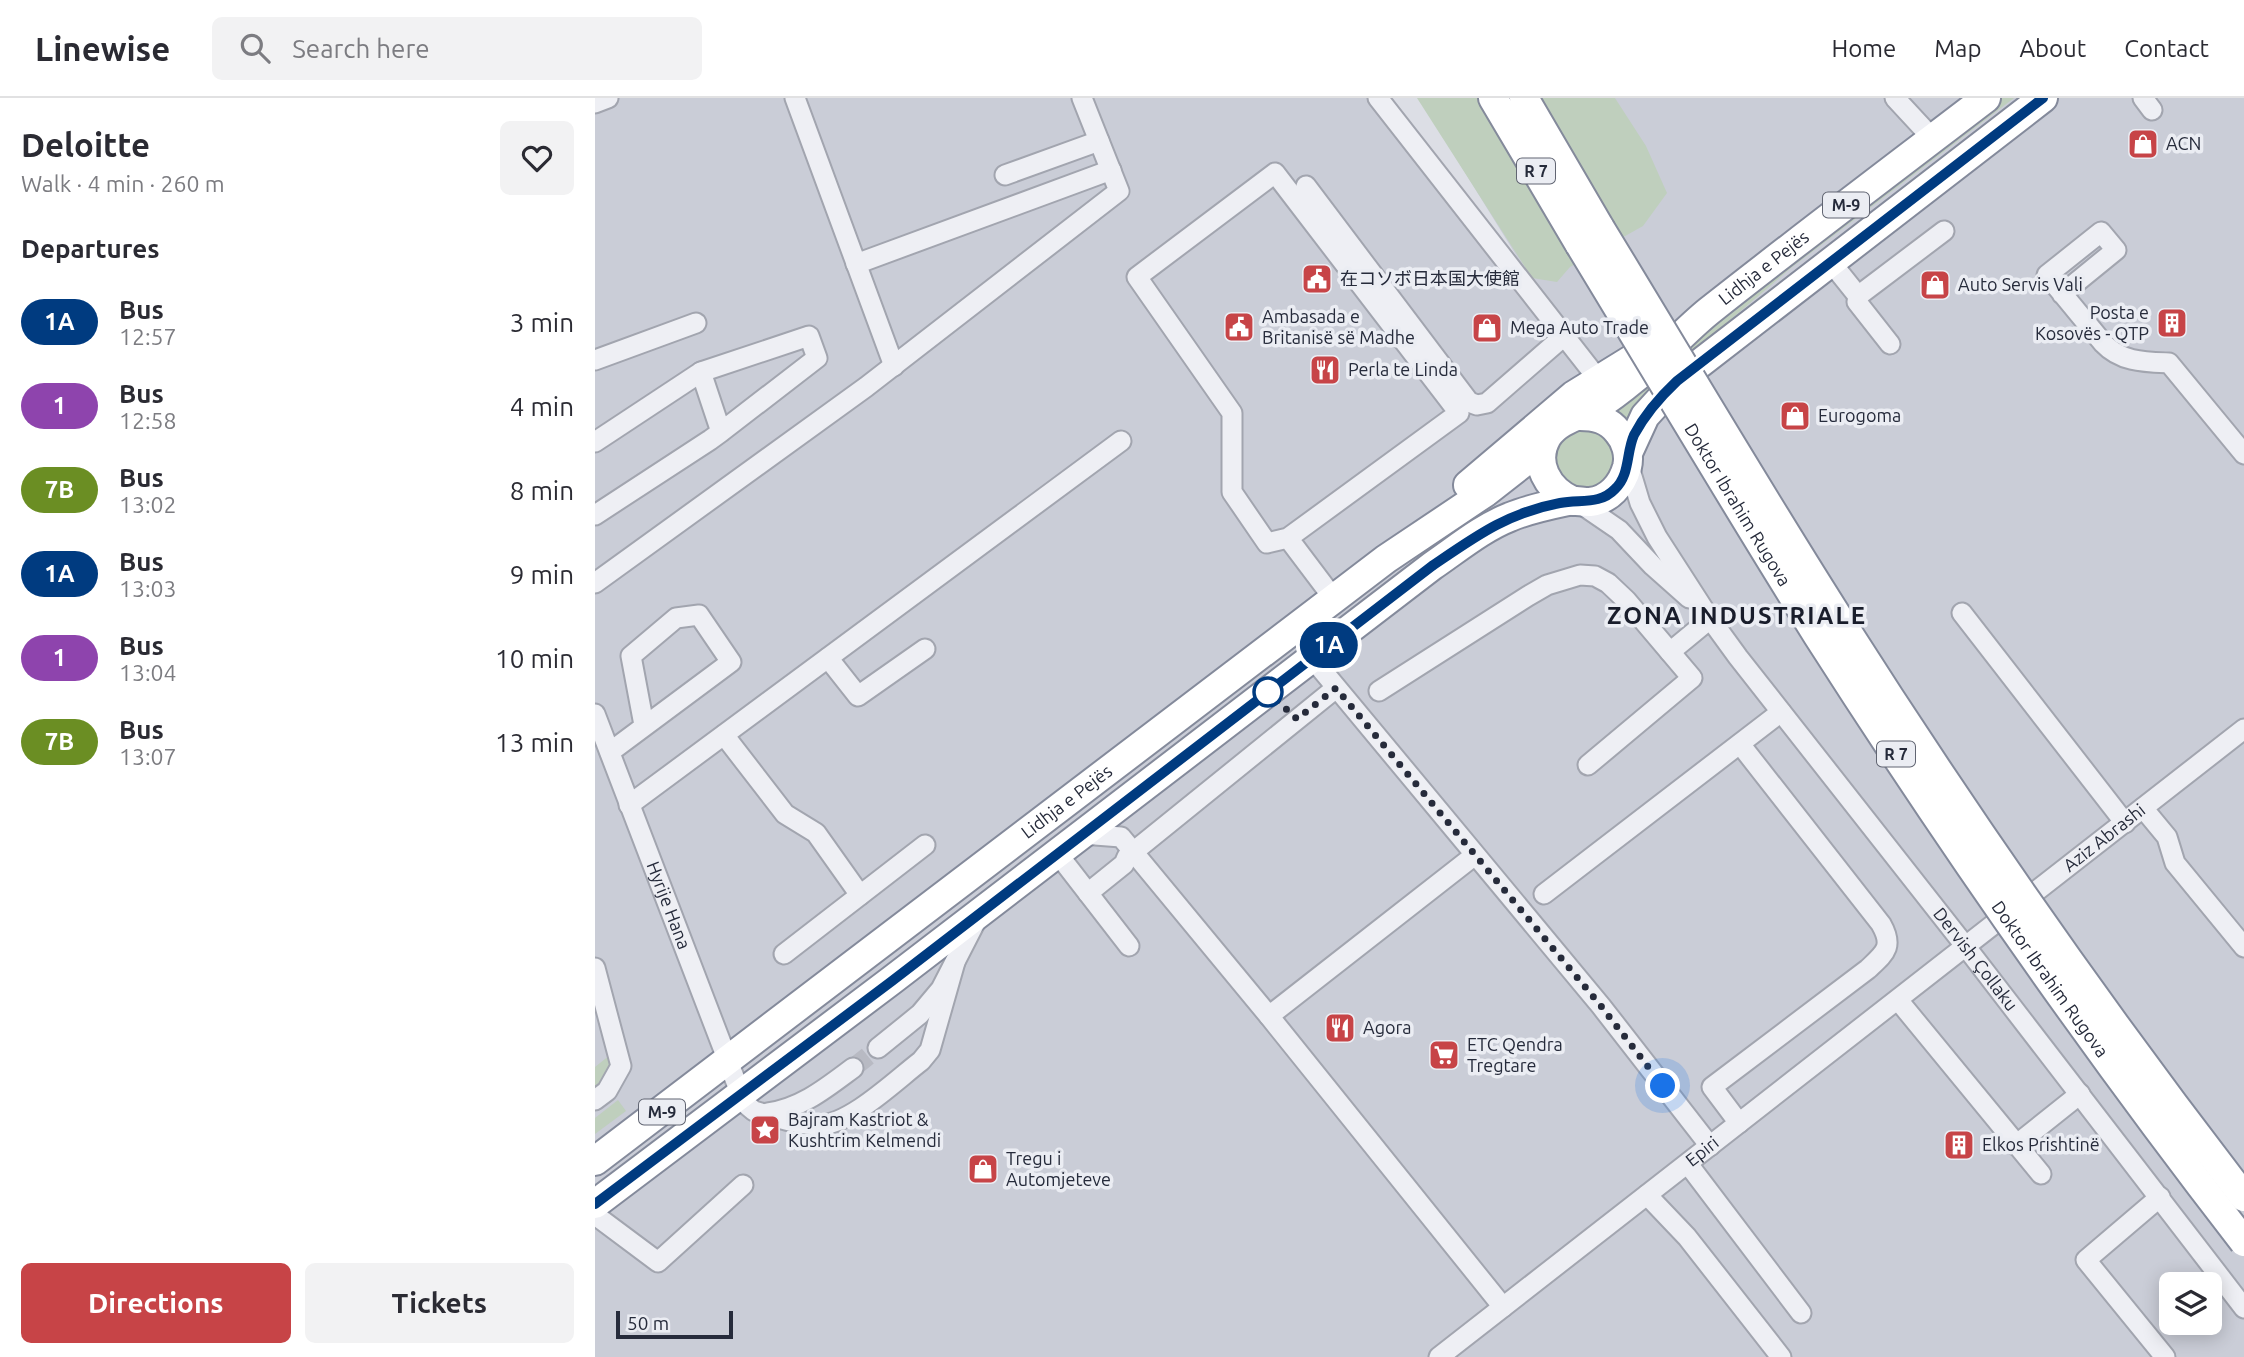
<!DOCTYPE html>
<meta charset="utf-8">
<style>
:root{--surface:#fff;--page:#f2f2f3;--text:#2b2b33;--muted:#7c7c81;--line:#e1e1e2;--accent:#c74447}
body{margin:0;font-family:Ubuntu,"Noto Sans SC","Noto Sans JP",sans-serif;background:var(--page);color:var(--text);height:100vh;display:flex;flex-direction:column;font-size:26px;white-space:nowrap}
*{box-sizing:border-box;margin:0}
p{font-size:23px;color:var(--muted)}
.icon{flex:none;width:38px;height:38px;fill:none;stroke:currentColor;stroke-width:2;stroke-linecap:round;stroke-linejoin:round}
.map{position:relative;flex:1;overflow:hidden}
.panel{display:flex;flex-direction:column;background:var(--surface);width:595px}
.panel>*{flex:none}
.badge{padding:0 14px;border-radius:23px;font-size:24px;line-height:46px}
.controls{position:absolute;left:1564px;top:1174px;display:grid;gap:14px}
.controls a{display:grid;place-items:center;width:63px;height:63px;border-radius:10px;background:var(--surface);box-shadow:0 4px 18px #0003;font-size:35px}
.scale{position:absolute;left:21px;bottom:18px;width:117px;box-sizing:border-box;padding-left:7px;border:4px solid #262b3b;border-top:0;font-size:19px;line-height:24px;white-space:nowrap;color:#262b3b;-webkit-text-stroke:5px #ebedf3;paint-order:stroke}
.you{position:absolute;width:35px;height:35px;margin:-18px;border:5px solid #fff;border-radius:50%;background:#1a73e8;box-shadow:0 0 0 10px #1a73e833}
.map>.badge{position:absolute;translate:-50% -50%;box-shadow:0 0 0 4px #fff}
h2{padding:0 21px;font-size:26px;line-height:63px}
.round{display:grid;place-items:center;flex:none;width:74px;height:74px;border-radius:10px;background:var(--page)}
.headline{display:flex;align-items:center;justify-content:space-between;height:119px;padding:0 21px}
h1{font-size:33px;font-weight:600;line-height:52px}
.primary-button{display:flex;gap:14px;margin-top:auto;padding:14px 21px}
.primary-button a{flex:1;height:80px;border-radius:10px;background:var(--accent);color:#fff;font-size:28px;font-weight:600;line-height:80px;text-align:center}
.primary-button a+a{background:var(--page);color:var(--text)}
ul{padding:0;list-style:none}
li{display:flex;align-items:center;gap:21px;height:84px;padding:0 21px}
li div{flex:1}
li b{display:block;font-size:26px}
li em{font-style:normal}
li .badge{min-width:77px;font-weight:700;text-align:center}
header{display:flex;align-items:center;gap:42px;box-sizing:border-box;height:98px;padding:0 35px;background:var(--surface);border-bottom:2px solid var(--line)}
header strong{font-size:33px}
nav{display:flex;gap:38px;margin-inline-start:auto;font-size:24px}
.search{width:490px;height:63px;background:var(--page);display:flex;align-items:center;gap:18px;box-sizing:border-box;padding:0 24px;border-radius:10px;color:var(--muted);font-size:26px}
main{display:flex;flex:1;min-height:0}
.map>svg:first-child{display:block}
.built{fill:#cacdd7;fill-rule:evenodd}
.green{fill:#bfcfbd}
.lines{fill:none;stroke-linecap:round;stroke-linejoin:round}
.minor-tunnel{stroke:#b8bac3;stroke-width:19;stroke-dasharray:19 10;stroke-linecap:butt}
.minor-casing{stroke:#a2a5af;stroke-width:23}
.highway-casing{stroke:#848a9b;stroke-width:32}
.minor{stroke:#eeeff4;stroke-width:19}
.highway{stroke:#fff;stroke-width:28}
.highway-bridge-casing{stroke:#848a9b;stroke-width:32;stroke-linecap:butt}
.highway-bridge{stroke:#fff;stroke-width:28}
.line-casing{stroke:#fff;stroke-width:16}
.line{stroke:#003b80;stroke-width:10}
.walk{stroke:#262b3b;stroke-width:7;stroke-dasharray:0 12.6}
.stop-dot{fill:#fff;stroke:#003b80;stroke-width:3.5}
.labels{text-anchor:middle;stroke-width:7;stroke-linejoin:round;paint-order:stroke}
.shield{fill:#ebedf3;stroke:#616572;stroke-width:2}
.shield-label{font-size:16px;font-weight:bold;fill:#262b3b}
.poi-label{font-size:18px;fill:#262b3b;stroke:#ebedf3;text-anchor:start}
.street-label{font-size:18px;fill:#262b3b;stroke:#ebedf3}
.district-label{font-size:24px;font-weight:bold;letter-spacing:2px;fill:#191d2b;stroke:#ebedf3}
</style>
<header>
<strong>Linewise</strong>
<div class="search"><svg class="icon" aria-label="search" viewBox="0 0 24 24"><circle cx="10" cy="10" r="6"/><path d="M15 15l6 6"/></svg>Search here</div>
<nav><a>Home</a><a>Map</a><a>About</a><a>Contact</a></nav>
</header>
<main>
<section class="panel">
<div class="headline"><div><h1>Deloitte</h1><p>Walk · 4 min · 260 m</p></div><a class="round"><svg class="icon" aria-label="heart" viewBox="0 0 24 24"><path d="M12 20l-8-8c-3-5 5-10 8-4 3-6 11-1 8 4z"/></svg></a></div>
<h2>Departures</h2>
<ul>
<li><span class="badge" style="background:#003b80;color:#fff">1A</span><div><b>Bus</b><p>12:57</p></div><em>3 min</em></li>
<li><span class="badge" style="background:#8e44ad;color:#fff">1</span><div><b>Bus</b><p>12:58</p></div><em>4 min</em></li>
<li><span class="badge" style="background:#6b8e23;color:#fff">7B</span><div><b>Bus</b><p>13:02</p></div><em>8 min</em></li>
<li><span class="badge" style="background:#003b80;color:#fff">1A</span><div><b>Bus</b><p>13:03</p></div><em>9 min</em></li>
<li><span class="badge" style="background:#8e44ad;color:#fff">1</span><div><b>Bus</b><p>13:04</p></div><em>10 min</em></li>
<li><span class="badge" style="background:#6b8e23;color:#fff">7B</span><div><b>Bus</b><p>13:07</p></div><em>13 min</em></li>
</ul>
<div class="primary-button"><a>Directions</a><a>Tickets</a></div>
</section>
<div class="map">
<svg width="1649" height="1259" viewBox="0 0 1649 1259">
<rect width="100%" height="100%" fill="#dcdee5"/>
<path class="built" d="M0,0H783L932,175L824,0H1649V1259H0ZM1577,1186H1615V1225H1577Z"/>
<g class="green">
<path d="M822,0H883L887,6L898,0H1020L1051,48L1072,95L1048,128L975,169L962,184L937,180Z"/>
<path d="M1402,0H1419L1196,170L1067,280L1033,322L1014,309Z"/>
<circle cx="990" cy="360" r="30"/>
<path d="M15,957L17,978L0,993V969Z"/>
<path d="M23,1002L31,1013L0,1036V1020Z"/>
</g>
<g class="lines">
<path class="minor-tunnel" d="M258,970L283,950"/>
<g class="minor-casing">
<g id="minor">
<path d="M200,0L299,268"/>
<path d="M783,0L1003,281"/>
<path d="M1300,0L1338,41"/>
<path d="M1548,0L1557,12"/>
<path d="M0,5L13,0"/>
<path d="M410,77L504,43"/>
<path d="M711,88L874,304L882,307L892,305L969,238"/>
<path d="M1235,163L1263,198"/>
<path d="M261,166L516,72"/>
<path d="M1467,196L1521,152L1506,134L1452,177L1508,245C1526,264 1549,264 1574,265L1649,356"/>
<path d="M1295,246L1262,204L1263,198L1349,133"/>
<path d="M0,262L101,225"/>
<path d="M0,344L106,274"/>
<path id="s1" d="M1033,365L1045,405L1062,439L1111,515L1143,559L1371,849L1649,1210"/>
<path d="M983,404L1024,432L1058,468L1094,500"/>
<path d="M0,417L115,342L126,334L222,260L214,238L106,274L126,334"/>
<path d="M693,440L864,315L680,75L542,179L637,315V394L672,445L693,440L739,501"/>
<path d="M0,485L271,289L524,93L487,0"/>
<path d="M1367,515L1530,725"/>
<path d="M1075,554L1115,521"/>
<path d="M233,560L263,598L330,551"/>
<path d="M717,560L1006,908L1115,1048"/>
<path d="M784,593L933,498L952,487L985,477L1000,478L1013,485L1031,502L1097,580L993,667"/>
<path id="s2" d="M0,616L146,997L153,1008L159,1013C180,1019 203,1027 224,1027C255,1027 301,982 326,963L335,952L360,864"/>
<path d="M129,637L190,716L221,735L265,797"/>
<path d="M15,654L136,564L104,517L81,520L36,558L49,627"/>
<path d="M34,707L526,343"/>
<path d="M1548,710L1572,739L1580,765L1649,849"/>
<path d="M487,736L526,739L674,918L908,1209"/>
<path d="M462,755L534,848"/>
<path d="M493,795L529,766L532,759L741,590"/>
<path d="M949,796L1186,614"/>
<path d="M189,856L330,747"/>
<path d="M0,870L26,968L12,993L0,1002"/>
<path d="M1303,902L1446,1076"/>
<path d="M674,918L880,757"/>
<path d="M283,950L325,916L346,891L383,819"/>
<path d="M173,1015C207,1010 231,990 258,970"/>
<path d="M1144,1025L1117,989L1273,871C1290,855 1299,849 1286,826L1145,646"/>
<path d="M1421,1047L1485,996"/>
<path d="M1093,1066L1206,1215"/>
<path d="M1052,1097L1092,1139L1186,1259"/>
<path d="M1565,1099L1491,1162L1570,1259"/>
<path d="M0,1117L63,1164L148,1087"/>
<path id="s3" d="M844,1259L1649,631"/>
</g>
</g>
<g class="highway-casing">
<g id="highway">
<path d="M898,0L985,147"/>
<path d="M929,0L1005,130"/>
<path d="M1033,355L1050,318L1082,283L1448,0"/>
<path d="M873,387L979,297L1052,252"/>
<path id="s4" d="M978,403C953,392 937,365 952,339C963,322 984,318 1001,309C1014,301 1027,291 1039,281C1066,260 1088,234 1114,213C1205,141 1298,71 1391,0"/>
<path id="s5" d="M0,1063L791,461L891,394L947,350"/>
<path d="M0,1106L297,882L837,468C862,451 887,430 915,419C934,411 954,407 973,403C980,402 987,404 995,404C1014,402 1027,387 1032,369C1035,357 1031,343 1023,334C1013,321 1000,318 985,318"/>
</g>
</g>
<use href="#minor" class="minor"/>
<use href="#highway" class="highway"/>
<g class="highway-bridge-casing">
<g id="highway-bridge">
<path d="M1005,130C1085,261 1163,394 1246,524C1372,722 1506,914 1649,1099"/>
<path id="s6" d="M985,147C1064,277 1142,409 1223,538C1356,746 1498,949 1649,1144"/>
</g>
</g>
<use href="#highway-bridge" class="highway-bridge"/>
</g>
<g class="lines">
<g class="line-casing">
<path id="line" d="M0,1106L297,883L837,468C881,438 912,415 965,405C985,401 1005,407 1020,391C1035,377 1031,355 1039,337C1050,316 1065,299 1082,283L1448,0"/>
</g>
<use href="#line" class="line"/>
<path class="walk" d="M673,594L702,621L741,590L1006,908L1068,988"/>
</g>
<defs>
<g id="shop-square" transform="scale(1.575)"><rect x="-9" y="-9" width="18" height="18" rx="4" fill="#c74447" stroke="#ebedf3"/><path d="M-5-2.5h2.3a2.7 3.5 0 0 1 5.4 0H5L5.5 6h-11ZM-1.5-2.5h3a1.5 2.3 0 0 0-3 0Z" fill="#fff"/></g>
<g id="civic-square" transform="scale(1.575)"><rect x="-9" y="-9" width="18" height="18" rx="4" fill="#c74447" stroke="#ebedf3"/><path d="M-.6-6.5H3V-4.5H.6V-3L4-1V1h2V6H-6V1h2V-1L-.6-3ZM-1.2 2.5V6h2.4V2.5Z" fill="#fff"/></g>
<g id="building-square" transform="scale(1.575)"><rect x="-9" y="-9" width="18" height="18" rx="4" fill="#c74447" stroke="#ebedf3"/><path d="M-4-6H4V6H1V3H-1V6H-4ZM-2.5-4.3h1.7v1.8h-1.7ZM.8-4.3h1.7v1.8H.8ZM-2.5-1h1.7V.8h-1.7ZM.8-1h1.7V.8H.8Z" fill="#fff"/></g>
<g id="restaurant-square" transform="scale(1.575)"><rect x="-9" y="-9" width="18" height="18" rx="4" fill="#c74447" stroke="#ebedf3"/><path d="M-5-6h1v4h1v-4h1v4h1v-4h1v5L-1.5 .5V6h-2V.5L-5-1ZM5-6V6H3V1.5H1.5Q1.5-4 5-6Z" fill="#fff"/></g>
<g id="supermarket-square" transform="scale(1.575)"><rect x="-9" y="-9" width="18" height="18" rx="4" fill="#c74447" stroke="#ebedf3"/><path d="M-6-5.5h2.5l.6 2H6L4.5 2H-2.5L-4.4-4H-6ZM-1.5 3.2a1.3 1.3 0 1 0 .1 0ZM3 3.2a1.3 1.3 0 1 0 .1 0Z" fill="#fff"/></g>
<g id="sight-square" transform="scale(1.575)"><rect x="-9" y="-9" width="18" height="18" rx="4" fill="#c74447" stroke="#ebedf3"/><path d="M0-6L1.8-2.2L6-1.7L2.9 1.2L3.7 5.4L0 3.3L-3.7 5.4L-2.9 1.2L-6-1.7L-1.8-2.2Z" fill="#fff"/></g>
</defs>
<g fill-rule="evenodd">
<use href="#shop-square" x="1548" y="46"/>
<use href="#civic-square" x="722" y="181"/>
<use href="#shop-square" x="1340" y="187"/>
<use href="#building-square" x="1577" y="225"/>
<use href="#civic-square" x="644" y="229"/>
<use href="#shop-square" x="892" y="230"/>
<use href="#restaurant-square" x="730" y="272"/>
<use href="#shop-square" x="1200" y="318"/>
<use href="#restaurant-square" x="745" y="930"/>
<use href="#supermarket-square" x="849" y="957"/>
<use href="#sight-square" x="170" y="1032"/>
<use href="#building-square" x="1364" y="1047"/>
<use href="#shop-square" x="388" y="1071"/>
</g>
<circle class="stop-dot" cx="673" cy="594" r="14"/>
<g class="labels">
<g class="shield">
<rect x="922" y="60.5" width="38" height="25" rx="5"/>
<rect x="1228" y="94.5" width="46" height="25" rx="5"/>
<rect x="1282" y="643.5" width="38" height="25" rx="5"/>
<rect x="44" y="1001.5" width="46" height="25" rx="5"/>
</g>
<g class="shield-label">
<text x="941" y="79">R 7</text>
<text x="1251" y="113">M-9</text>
<text x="1301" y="662">R 7</text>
<text x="67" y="1020">M-9</text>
</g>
<g class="poi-label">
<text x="1571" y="52">ACN</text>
<text x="745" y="187">在コソボ日本国大使館</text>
<text x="1363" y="193">Auto Servis Vali</text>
<text x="1554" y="221" text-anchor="end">Posta e<tspan x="1554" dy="21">Kosovës - QTP</tspan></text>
<text x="667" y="225">Ambasada e<tspan x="667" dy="21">Britanisë së Madhe</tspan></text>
<text x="915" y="236">Mega Auto Trade</text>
<text x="753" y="278">Perla te Linda</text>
<text x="1223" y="324">Eurogoma</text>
<text x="768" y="936">Agora</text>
<text x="872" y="953">ETC Qendra<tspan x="872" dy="21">Tregtare</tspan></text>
<text x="193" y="1028">Bajram Kastriot &amp;<tspan x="193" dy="21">Kushtrim Kelmendi</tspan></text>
<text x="1387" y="1053">Elkos Prishtinë</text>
<text x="411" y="1067">Tregu i<tspan x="411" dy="21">Automjeteve</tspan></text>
</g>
<g class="street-label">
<text dy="6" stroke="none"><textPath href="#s4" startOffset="355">Lidhja e Pejës</textPath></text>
<text dy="6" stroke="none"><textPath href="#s6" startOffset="304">Doktor Ibrahim Rugova</textPath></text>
<text dy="6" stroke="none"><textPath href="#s5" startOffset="593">Lidhja e Pejës</textPath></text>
<text dy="6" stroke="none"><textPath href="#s3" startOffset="844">Aziz Abrashi</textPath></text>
<text dy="6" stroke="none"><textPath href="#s2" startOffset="205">Hyrije Hana</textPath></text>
<text dy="6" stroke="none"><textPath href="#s1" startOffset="609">Dervish Çollaku</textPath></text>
<text dy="6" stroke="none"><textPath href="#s6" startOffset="872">Doktor Ibrahim Rugova</textPath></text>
<text dy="6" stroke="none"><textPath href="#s3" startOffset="334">Epiri</textPath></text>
</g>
<g class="district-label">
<text x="1142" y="526">ZONA INDUSTRIALE</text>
</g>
</g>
</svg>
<div class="controls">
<a><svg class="icon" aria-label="layers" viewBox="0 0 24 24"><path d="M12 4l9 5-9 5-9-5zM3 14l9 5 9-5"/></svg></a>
</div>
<div class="scale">50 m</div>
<div class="you" style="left:1068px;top:988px"></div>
<b class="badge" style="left:734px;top:547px;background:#003b80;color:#fff">1A</b>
</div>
</main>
